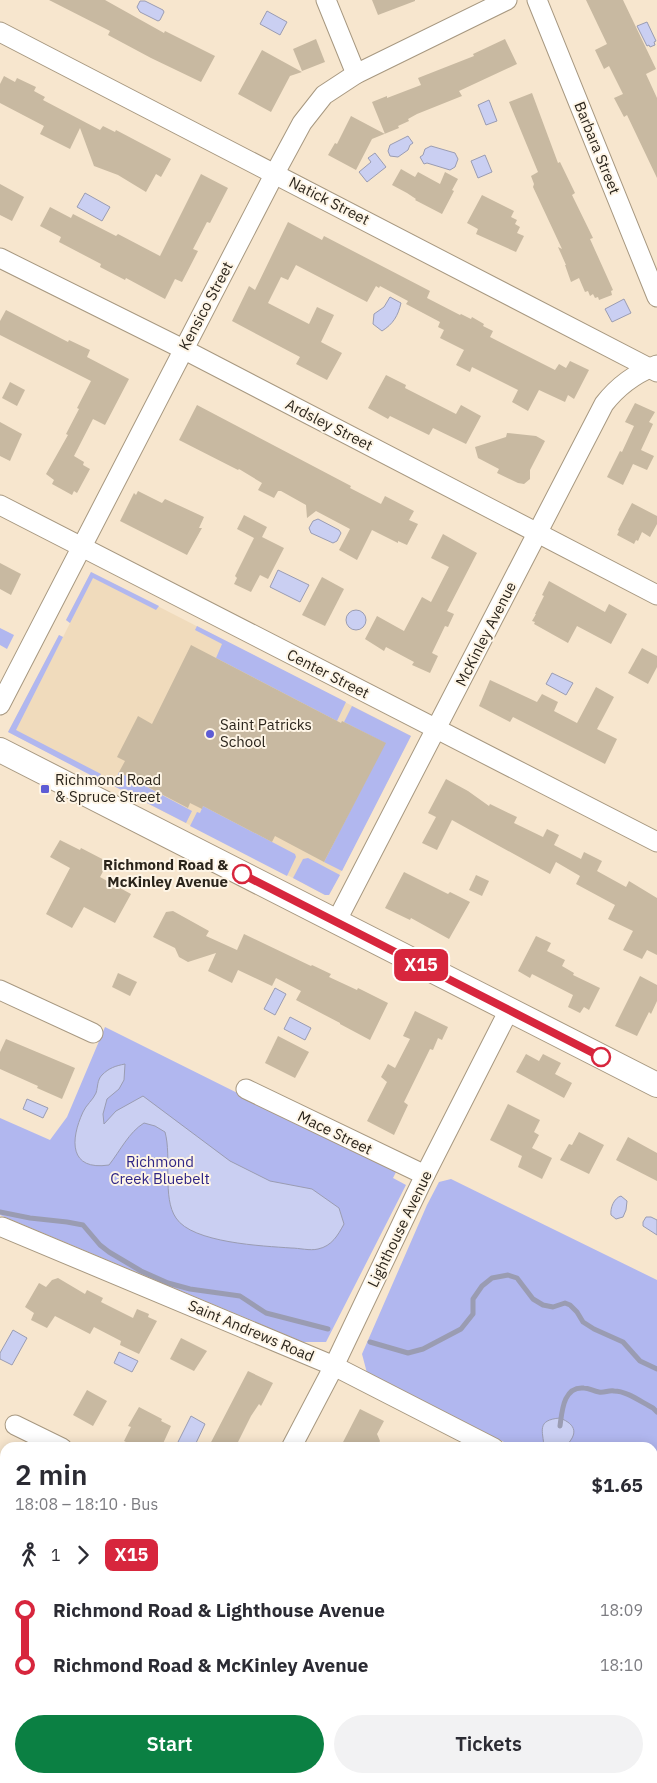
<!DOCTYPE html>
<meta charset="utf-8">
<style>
:root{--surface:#fff;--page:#f2f2f3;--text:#2b2b33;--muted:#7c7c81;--accent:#0b8043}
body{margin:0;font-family:"IBM Plex Sans",sans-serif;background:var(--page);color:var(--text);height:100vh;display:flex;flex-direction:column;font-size:19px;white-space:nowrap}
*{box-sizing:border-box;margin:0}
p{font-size:16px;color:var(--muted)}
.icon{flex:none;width:28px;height:28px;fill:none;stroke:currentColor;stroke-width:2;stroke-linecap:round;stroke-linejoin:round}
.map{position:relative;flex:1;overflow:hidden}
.details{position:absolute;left:0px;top:1442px;width:658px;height:341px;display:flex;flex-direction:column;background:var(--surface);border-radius:15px 15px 0 0;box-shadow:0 2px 12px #0003}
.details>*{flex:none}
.badge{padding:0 10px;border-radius:8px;font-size:18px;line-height:32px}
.map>.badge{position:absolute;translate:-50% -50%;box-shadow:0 0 0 2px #fff}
.legs{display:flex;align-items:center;gap:8px;height:55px;padding:0 15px;font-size:16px}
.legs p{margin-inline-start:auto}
.summary{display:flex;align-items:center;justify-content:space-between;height:85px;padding:0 15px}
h1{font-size:28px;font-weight:600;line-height:38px}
.button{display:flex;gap:10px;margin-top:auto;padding:10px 15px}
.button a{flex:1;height:58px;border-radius:30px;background:var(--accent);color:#fff;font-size:20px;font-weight:600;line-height:58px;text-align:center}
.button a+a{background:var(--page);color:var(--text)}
ul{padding:0 15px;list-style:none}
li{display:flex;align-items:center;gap:18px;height:55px;font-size:19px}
li i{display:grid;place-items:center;width:8px;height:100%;margin:0 6px;background:currentColor}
li i::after{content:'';width:12px;height:12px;margin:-6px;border:4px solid;border-radius:50%;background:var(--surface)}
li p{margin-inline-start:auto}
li:first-child i{background:linear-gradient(#0000 50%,currentColor 0)}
li:last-child i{background:linear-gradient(currentColor 50%,#0000 0)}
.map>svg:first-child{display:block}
.built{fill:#f0dbbc}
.green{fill:#b1b7ef}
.water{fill:#cacff2;stroke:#9a9cb2}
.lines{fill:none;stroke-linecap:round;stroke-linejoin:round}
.stream{stroke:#9a9cb2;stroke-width:5}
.building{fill:#c8b9a1}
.minor-casing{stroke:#a79880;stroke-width:21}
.tertiary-casing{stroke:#a79880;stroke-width:26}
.minor{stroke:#fff;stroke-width:19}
.tertiary{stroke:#fff;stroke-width:24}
.line-1-casing{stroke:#fff;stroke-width:11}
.line-1{stroke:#d7263d;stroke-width:8}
.poi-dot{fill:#5e5cd5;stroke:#fef5e6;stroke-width:2}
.stop-1-dot{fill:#fff;stroke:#d7263d;stroke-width:2.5}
.labels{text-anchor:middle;stroke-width:4;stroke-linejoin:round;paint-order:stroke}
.street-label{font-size:15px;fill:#2b251c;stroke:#fef5e6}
.poi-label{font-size:15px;fill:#2b251c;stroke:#fef5e6;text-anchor:start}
.stop-label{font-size:15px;font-weight:bold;fill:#2b251c;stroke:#fef5e6;text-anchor:end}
.park-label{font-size:15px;fill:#302686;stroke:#fef5e6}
</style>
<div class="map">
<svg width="657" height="1783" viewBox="0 0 657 1783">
<rect width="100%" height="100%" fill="#f7e6ce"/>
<path class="built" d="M91,572L411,736L329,895H325L293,878L8,732L59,635L63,637L70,623L66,620Z"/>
<g class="green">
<path d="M91,572L159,606L156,610L93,578L70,623L66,620Z"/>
<path d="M197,626L346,702L337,721L216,658L222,644L195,630Z"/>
<path d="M0,628L14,635L7,649L0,645Z"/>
<path d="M59,635L63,637L16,730L101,774L98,779L8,732Z"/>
<path d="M352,706L411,736L342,871L324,862L385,743L344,722Z"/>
<path d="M119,772L192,811L186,823L102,780L104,776L115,781Z"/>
<path d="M203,806L295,854L296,857L287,876L190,826L197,812L200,813Z"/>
<path d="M308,858L340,875L329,895H325L293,878L303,859Z"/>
<path d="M105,1027L396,1172L393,1178L406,1185L326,1342H303L0,1215V1118L50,1140L67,1117Z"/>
<path d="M451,1179L657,1280V1520L653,1518L652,1448L514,1447L367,1373L362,1354L427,1205L439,1182Z"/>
<path d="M653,1754L657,1757V1783H504L507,1779H652Z"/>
</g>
<g class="water">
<path d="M140,1H145L163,10L164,12L160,20L158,21L140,12L137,7Z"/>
<path d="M267,11L287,22L280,35L260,24Z"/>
<path d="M647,22L656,41L654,42L655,45L650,47L649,45L647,46L637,26Z"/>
<path d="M489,100L497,121L486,125L478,105Z"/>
<path d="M408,136L413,143L410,145L408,150L398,157L390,156L388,151L390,145Z"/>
<path d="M431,146L455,153L458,159L455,167L450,170L427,163L424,164L420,157L423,155L425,149Z"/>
<path d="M375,153L386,167L367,182L359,172L371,162L368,158Z"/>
<path d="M485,155L492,172L478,178L471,161Z"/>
<path d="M85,193L110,207L102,221L77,207Z"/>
<path d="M390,297L401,303C398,316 393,324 382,331L373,324L374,314L384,307Z"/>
<path d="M624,299L631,313L612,322L605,309Z"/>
<path d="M318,519L339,530L341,533L337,541L333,543L311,533L309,528L313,521Z"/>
<path d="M278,570L309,585L300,602L270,587Z"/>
<circle cx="356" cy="620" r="10"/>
<path d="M552,673L573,683L566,695L546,684Z"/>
<path d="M275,988L286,994L275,1015L264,1009Z"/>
<path d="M290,1017L311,1028L305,1040L284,1029Z"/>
<path d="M125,1064L124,1080L119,1089L107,1099L103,1114L104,1124L116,1111L143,1096L230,1161L270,1181L312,1189L339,1208L344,1224C338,1235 332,1246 318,1249C310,1251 299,1248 291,1248C263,1246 192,1243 176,1218C162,1198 172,1157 165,1132L155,1126L144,1123C129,1132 120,1151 109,1165C69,1171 70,1140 83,1112C86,1105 93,1100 96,1093C98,1087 97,1080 102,1075C109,1068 115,1066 125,1064Z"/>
<path d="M27,1099L48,1108L43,1118L23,1109Z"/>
<path d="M621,1196L627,1201L626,1210L623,1217L616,1219L611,1215C610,1208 614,1198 621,1196Z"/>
<path d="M646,1217H651L657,1220V1235L643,1226V1222Z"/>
<path d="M13,1330L27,1338L12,1365L0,1359V1353Z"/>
<path d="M119,1352L138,1361L132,1372L114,1363Z"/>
<path d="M191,1416L205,1424L196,1443L198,1444L196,1447H185L177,1444Z"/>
<path d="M560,1418C577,1425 578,1434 565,1447H544C543,1431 536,1420 560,1418Z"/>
</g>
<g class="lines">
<g class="stream">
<path d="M0,1212L30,1218L67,1222L83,1225L100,1245L109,1252L141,1271L168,1283L190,1289L240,1296L266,1313L328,1329"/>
<path d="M370,1342L408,1353L423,1349L461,1329L473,1314V1299L482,1286L492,1278L508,1275L517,1278L533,1299L543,1305L553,1307L565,1303L570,1305L577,1312L583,1322L594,1329L623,1342L640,1361L657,1369"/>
<path d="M560,1426C562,1412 563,1386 584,1388C589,1388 593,1391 599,1392C604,1393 609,1390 614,1391C627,1391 641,1402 653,1408L657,1412"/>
</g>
</g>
<g class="building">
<path d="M49,0H105L164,33L165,31L215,56L201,82L151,58L108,35L110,31Z"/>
<path d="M372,0H415V1L378,15Z"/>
<path d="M586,0H623L656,69L646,74L657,98V178L627,115L624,117L614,98L623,94L609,66L604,69L595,50L607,44Z"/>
<path d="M316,39L325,62L302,71L293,49Z"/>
<path d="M505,39L517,64L459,91L462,96L417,114L408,119L409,121L398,126L399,128L372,139L356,170L328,155L335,143L337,144L351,116L385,134L372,102L387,96V98L421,85L418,78L474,56L473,54Z"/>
<path d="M262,50L302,72L290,76L271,112L238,94Z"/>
<path d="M4,76L15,82L17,78L36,87L34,91L45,97L43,100L100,130L103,126L115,132L116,130L171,159L161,177L156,174L146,192L118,175L94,166L80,128L70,149L40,134L44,126L0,103V84Z"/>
<path d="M532,93L558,163L560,162L575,193L572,195L593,238L590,239L613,290L611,291L612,295L599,300L598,297L595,298L593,294L590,296L588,291L585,292L579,278L571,282L565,265H566L558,247L562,249L533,187L534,184L531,176L538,172L509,102Z"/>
<path d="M401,169L415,177L418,172L440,184L445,172L458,179L452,190L454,191L442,214L415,200L416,199L407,193L392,185Z"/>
<path d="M201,174L228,188L210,223L207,222L193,249L198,251L182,282L175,279L165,299L126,278L125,280L100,267L101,264L59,242L61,237L40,226L50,207L71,218L73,214L116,236L118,234L160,256Z"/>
<path d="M0,184L24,197L12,221L0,215Z"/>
<path d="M482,195L514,211L511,217L517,220L515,224L520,227L517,233L524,236L516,252L476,234L478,229L467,223Z"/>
<path d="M288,222L322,240L324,236L430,291L427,298L460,315L461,314L471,319L472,317L484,324L483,326L493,331L490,337L555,370L559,364L566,368L570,361L589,370L574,399L568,395L565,402L539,390L528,411L512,402L518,390L472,367L470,372L456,365L464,350L440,338L444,330L438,327L440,322L406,304L408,301L380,286L379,288L376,286L367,302L296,265L288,280L281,277L268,303L309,324L317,307L334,315L321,342L342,353L327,380L296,364L300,357L232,321L249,286L255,290Z"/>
<path d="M6,310L68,342L69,340L90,350L87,357L129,379L105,425L93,419L74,456L84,462L83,465L90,469L77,493L74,491L72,495L52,484L54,480L46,474L68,435L66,434L79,409L77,408L91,381L0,335V321Z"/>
<path d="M386,375L406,385L405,388L456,414L461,405L481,416L466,444L433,428L429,435L390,416L388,419L368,408Z"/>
<path d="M10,382L25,390L17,406L2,398Z"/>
<path d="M635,403L655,412L649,422L653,424L641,450L654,456L647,470L633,464L623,485L607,477L620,451L622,452L634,426L625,422Z"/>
<path d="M197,405L351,486L350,488L381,504L385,496L414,511L409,520L418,524L407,545L398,541V543L372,530L357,560L339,550L350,529L316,511L307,518L306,505L281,491H278L274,498L258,490L262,483L239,469L238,470L179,440Z"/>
<path d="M0,422L22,434L10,461L0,456Z"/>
<path d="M507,433L536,436L545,441L530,470V479L524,484L518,483L497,473L499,469L478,458L475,447L506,437Z"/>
<path d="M138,491L162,503L165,499L204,517L199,528H202L187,555L120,521L134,493L136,495Z"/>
<path d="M632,503L657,516V524L650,537L642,532L638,541L636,540L634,544L617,535L619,531L618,530Z"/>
<path d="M244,515L267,527L262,537L284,548L268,579L260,575L251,592L234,584L237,578L235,576L254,538L237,529Z"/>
<path d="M443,534L477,553L447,611L454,614L448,627L445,626L432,653L438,656L430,673L412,665L414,662L386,647L384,651L365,639L377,616L404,631L422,597L431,602L449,567L431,558Z"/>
<path d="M0,563L21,574L11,595L0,589Z"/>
<path d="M322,577L344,589L325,626L302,615Z"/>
<path d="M549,581L605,612L609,604L627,614L611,644L577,626L568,643L534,624L535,622L532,621L536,614H535L544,596L542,595Z"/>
<path d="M191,645L341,723L342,721L386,743L324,862L275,836L272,842L203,806L202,809L190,803L188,808L119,772L125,761L117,757L138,716L152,724Z"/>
<path d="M642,648L657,656V667L648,684L628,673Z"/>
<path d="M490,680L537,702L542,694L558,702L554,711L577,723L596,687L614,697L597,729L617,739L605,764L513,717L510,722L479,706Z"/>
<path d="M446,779L468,791L489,806L490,804L517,817L514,823L543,837L547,829L559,835L554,845L581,859L584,852L602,861L597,871L626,887L629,881L657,898V955L647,950L642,959L623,950L633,931L608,919L615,905L576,884L580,876L556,862L550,874L452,820L437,850L422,843L436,817L428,813Z"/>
<path d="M60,840L80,850L81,848L108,862L100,877L131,894L115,923L84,907L72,928L46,914L70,868L50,857Z"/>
<path d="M404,872L448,894L450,892L470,902L449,939L411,918L410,920L385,908Z"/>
<path d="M476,875L489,881L482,896L469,890Z"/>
<path d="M173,911L209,931L206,936L237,950L244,934L311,966L312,965L331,974L329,977L357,990L358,988L388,1003L370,1040L340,1024V1023L296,1000L301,991L276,978L272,986L238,970L232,983L208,971L216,953L188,962L179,957L175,948L153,937L166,912Z"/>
<path d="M536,936L551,943L547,951L565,960L562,966L574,973L573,975L600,988L589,1010L584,1007L580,1013L568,1007L573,995L532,974L530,978L518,971Z"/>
<path d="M118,973L137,982L130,996L112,987Z"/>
<path d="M640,976L657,985V1001L651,1014L649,1012L637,1036L615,1026Z"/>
<path d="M415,1011L448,1027L442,1040L438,1038L433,1050L430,1049L404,1102L408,1105L394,1135L367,1121L387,1082L381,1077L388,1064L395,1068L410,1039L403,1036Z"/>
<path d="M278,1036L309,1052L295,1078L265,1063Z"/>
<path d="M6,1039L75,1068L62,1099L37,1088L38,1086L0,1069V1052Z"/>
<path d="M526,1054L539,1061L543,1054L561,1063L555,1074L572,1083L564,1098L516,1072Z"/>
<path d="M508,1104L540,1120L534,1132L539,1135L532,1148L552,1158L542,1179L518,1167L522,1156L490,1140Z"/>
<path d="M579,1132L604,1145L589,1174L560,1160L569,1144L572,1145Z"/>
<path d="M628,1137L657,1153V1181L616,1160Z"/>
<path d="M58,1278L85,1294L87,1290L103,1298L101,1302L133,1318L137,1309L149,1314L148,1317L157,1321L139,1354L120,1345L121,1341L94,1327L90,1334L55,1316L47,1328L31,1320L34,1313L25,1307L39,1283L46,1287L52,1280Z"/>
<path d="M181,1338L207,1351L194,1371L170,1359Z"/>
<path d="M248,1371L273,1383L261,1406L259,1404L251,1416L235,1448H208Z"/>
<path d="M87,1390L107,1401L93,1426L73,1415Z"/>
<path d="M139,1407L162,1419L161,1421L171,1426L161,1448H138L124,1441L131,1427L128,1426Z"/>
<path d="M360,1409L384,1421L377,1434L380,1441L377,1448H340Z"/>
</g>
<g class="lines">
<g class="minor-casing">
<g id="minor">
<path d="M326,0L356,74"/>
<path d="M537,0L657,297"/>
<path d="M0,32L657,372"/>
<path d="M0,258L183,349L657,595"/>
<path d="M0,505L657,842"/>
<path d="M0,705L275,173L302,123L324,95L356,74L507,0"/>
<path d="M336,922L604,404C618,386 636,373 657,365"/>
<path d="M0,990L93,1033"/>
<path d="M246,1089L425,1175"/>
<path d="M2,1227L334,1366L494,1448"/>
<path d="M15,1425L62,1448"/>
<path d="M291,1448L334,1366L425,1175L509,1010"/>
<path d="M0,1472L5,1471"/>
<path d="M652,1529L657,1531"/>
<path d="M0,1669L5,1668"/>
<path d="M652,1743L657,1745"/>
<path d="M497,1783L499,1779"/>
</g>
</g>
<g class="tertiary-casing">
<path id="tertiary" d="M0,750L657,1085"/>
</g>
<use href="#minor" class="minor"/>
<use href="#tertiary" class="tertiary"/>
</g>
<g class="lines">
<g class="line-1-casing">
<path id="line-1" d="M242,874L601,1057"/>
</g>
<use href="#line-1" class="line-1"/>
</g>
<g class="poi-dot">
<circle cx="210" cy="734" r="5"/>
<rect x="40" y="784" width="10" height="10" rx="2.5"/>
</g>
<g class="stop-1-dot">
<circle cx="242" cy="874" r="9"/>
<circle cx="601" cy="1057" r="9"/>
</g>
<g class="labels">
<g class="street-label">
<text transform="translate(597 148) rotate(68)" y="5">Barbara Street</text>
<text transform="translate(329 201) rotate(27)" y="5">Natick Street</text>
<text transform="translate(206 306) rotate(-62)" y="5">Kensico Street</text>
<text transform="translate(329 425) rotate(27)" y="5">Ardsley Street</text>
<text transform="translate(486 634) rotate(-63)" y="5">McKinley Avenue</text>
<text transform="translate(328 674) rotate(27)" y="5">Center Street</text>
<text transform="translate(335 1133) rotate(26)" y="5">Mace Street</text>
<text transform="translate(400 1229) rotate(-64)" y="5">Lighthouse Avenue</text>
<text transform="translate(251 1331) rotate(23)" y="5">Saint Andrews Road</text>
</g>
<g class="poi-label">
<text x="220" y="730">Saint Patricks<tspan x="220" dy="17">School</tspan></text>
<text x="55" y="785">Richmond Road<tspan x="55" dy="17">&amp; Spruce Street</tspan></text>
</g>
<g class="stop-label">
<text x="228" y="870">Richmond Road &amp;<tspan x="228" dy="17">McKinley Avenue</tspan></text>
</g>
<g class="park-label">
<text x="160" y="1167">Richmond<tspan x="160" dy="17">Creek Bluebelt</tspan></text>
</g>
</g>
</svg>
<b class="badge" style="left:421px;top:965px;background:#d7263d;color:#fff">X15</b>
<section class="details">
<div class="summary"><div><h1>2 min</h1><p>18:08 – 18:10 · Bus</p></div><b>$1.65</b></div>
<div class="legs"><svg class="icon" aria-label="walk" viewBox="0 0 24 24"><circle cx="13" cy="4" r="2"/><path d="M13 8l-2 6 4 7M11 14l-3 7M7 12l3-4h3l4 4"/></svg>1<svg class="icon" aria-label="forward" viewBox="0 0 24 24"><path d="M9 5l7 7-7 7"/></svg><b class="badge" style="background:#d7263d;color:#fff">X15</b></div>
<ul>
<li><i style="color:#d7263d"></i><b>Richmond Road &amp; Lighthouse Avenue</b><p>18:09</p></li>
<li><i style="color:#d7263d"></i><b>Richmond Road &amp; McKinley Avenue</b><p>18:10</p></li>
</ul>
<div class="button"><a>Start</a><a>Tickets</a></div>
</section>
</div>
